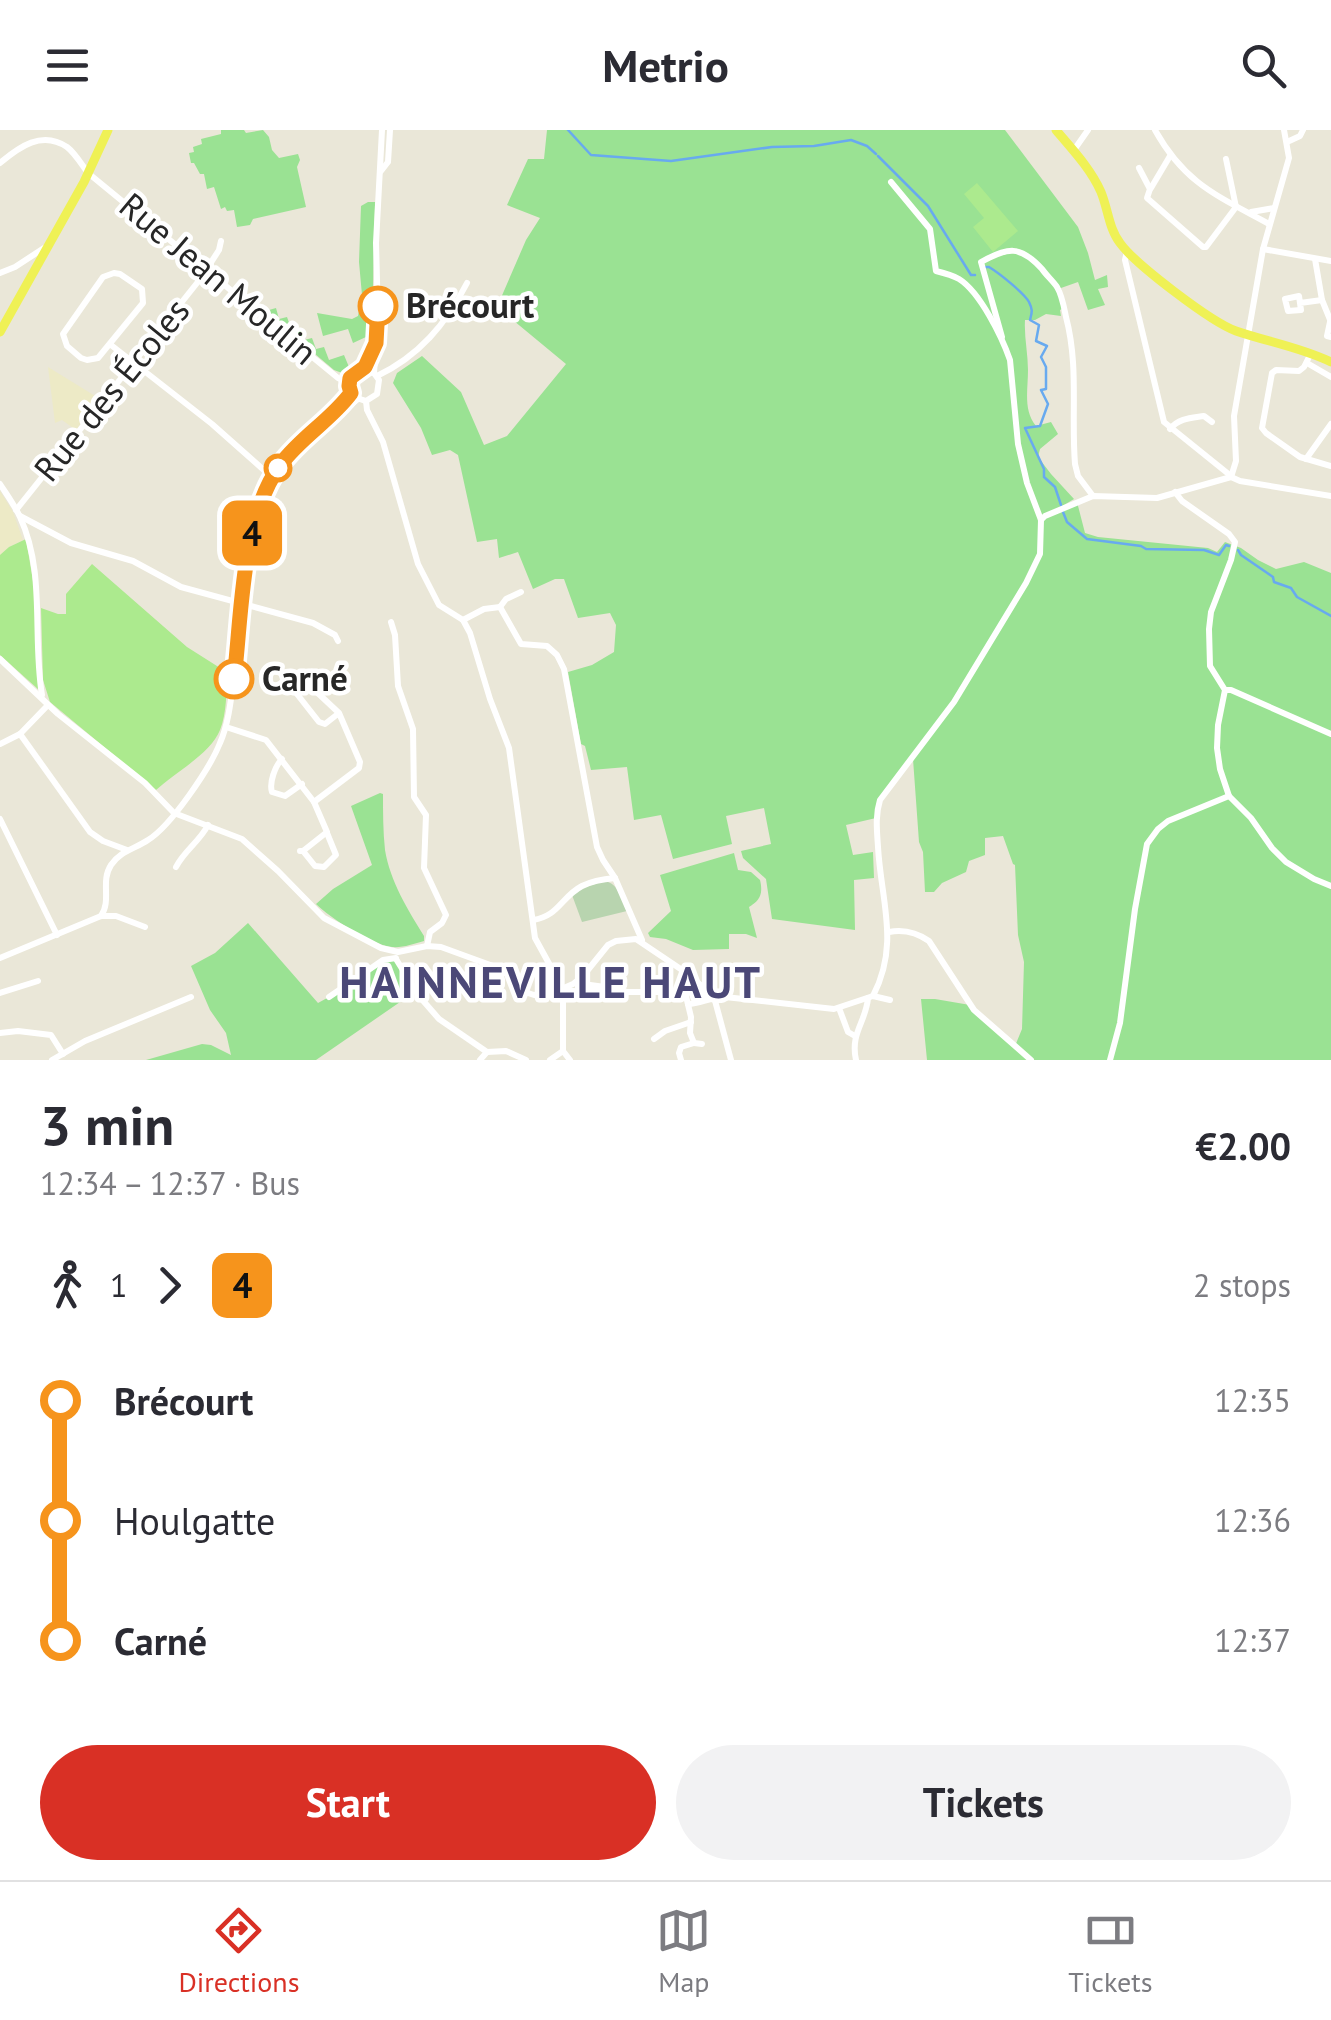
<!DOCTYPE html>
<meta charset="utf-8">
<style>
:root{--surface:#fff;--page:#f2f2f3;--text:#2b2b33;--muted:#7c7c81;--line:#e1e1e2;--accent:#d93025}
body{margin:0;font-family:"PT Sans",sans-serif;background:var(--page);color:var(--text);height:100vh;display:flex;flex-direction:column;font-size:38px;white-space:nowrap}
*{box-sizing:border-box;margin:0}
p{font-size:32px;color:var(--muted)}
.icon{flex:none;width:55px;height:55px;fill:none;stroke:currentColor;stroke-width:2;stroke-linecap:round;stroke-linejoin:round}
.map{position:relative;height:930px;overflow:hidden}
.side{display:flex;flex-direction:column;background:var(--surface);flex:1}
.side>*{flex:none}
.badge{padding:0 20px;border-radius:15px;font-size:35px;line-height:65px}
.map>.badge{position:absolute;translate:-50% -50%;box-shadow:0 0 0 5px #fff}
.legs{display:flex;align-items:center;gap:15px;height:110px;padding:0 40px;font-size:32px}
.legs p{margin-inline-start:auto}
.head{display:flex;align-items:center;justify-content:space-between;height:170px;padding:0 40px}
h1{font-size:55px;font-weight:600;line-height:75px}
.primary-button{display:flex;gap:20px;margin-top:auto;padding:20px 40px}
.primary-button a{flex:1;height:115px;border-radius:60px;background:var(--accent);color:#fff;font-size:40px;font-weight:600;line-height:115px;text-align:center}
.primary-button a+a{background:var(--page);color:var(--text)}
ul{padding:0 40px;list-style:none}
li{display:flex;align-items:center;gap:35px;height:120px;font-size:38px}
li i{display:grid;place-items:center;width:15px;height:100%;margin:0 12px;background:currentColor}
li i::after{content:'';width:25px;height:25px;margin:-12px;border:8px solid;border-radius:50%;background:var(--surface)}
li p{margin-inline-start:auto}
li:first-child i{background:linear-gradient(#0000 50%,currentColor 0)}
li:last-child i{background:linear-gradient(currentColor 50%,#0000 0)}
header{display:flex;justify-content:space-between;align-items:center;height:130px;padding:0 40px;background:var(--surface);font-size:45px;font-weight:600}
.dock{display:flex;justify-content:space-around;align-items:center;height:140px;border-top:2px solid var(--line);background:var(--surface);font-size:28px;color:var(--muted)}
.dock a{display:grid;justify-items:center;gap:5px}
.dock .selected{color:var(--accent)}
.map>svg:first-child{display:block}
.education{fill:#edeac6}
.green{fill:#9ae293}
.cemetery{fill:#b8d4af}
.pitch{fill:#acea8e}
.lines{fill:none;stroke-linecap:round;stroke-linejoin:round}
.stream{stroke:#68aaef;stroke-width:2.5}
.minor{stroke:#fff;stroke-width:6}
.major{stroke:#eff155;stroke-width:9}
.line-1-casing{stroke:#fff;stroke-width:22}
.line-1{stroke:#f6941c;stroke-width:15}
.stop-1-dot{fill:#fff;stroke:#f6941c;stroke-width:5}
.labels{text-anchor:middle;stroke-width:9;stroke-linejoin:round;paint-order:stroke}
.street-label{font-size:35px;fill:#272727;stroke:#fff}
.stop-label{font-size:35px;font-weight:bold;fill:#272727;stroke:#fff;text-anchor:start}
.district-label{font-size:45px;font-weight:bold;letter-spacing:2.5px;fill:#4b4877;stroke:#fff}
</style>
<header><svg class="icon" aria-label="menu" viewBox="0 0 24 24"><path d="M4 6h16M4 12h16M4 18h16"/></svg>Metrio<svg class="icon" aria-label="search" viewBox="0 0 24 24"><circle cx="10" cy="10" r="6"/><path d="M15 15l6 6"/></svg></header>
<div class="map">
<svg width="1331" height="930" viewBox="0 0 1331 930">
<rect width="100%" height="100%" fill="#eae7d8"/>
<g class="education">
<path d="M48,237L100,269L76,300L62,290L55,293Z"/>
<path d="M0,361L13,382L23,410L9,417L0,426Z"/>
</g>
<g class="green">
<path d="M221,0H244L246,3L263,0L269,7L272,20L279,28L298,24L300,30L297,37L306,77L253,89L250,95L237,97L234,80L227,81L225,77L221,79L214,57L207,59L204,44H200L194,33H191L189,23L194,22L193,17L202,14L201,9L221,4Z"/>
<path d="M547,0H1005L1078,97L1088,123L1095,150L1107,145L1108,157L1098,159L1105,175L1088,180L1078,152L1061,158L1064,178L1060,180L1061,186L1046,184L1035,190H1025C1024,207 1028,223 1028,240C1028,260 1023,280 1036,296L1051,292L1058,304L1040,319L1038,327L1051,344L1074,369L1059,378L1077,372L1085,403L1098,407L1208,418L1217,422L1225,412L1241,418L1258,430L1276,439L1304,432L1331,443V930H927L921,869H935L970,875L1015,916L1022,899L1024,832L1018,805L1015,735L1013,734L1003,706L985,708V725L969,731L966,742L942,753L934,762H925L923,722L919,712L913,629L880,670L876,688L846,695L853,725L873,722L874,748L854,750L855,800L772,789L766,749L743,728L741,721L771,714L764,678L726,686L732,714L673,729L661,685L634,690L627,637L591,640L585,616L581,614L568,542L592,535L614,522L616,495L610,483L578,488L564,449H555L533,459L518,422L499,428L497,409L477,412L458,325L450,320L432,325L421,298L393,253L397,243L422,226L461,262L484,315L507,306L566,234L497,177L526,110L540,88L507,75L528,29H544Z"/>
<path d="M368,72H375L372,195L366,207L353,213L348,199L323,206L317,183L352,189L358,186L362,165L359,132L361,76Z"/>
<path d="M268,178L269,180L276,178L279,189L287,187L292,201L300,200L304,210L312,208L316,219L324,217L329,230L344,225L349,237L342,243L334,240L265,182Z"/>
<path d="M380,663L383,664C383,682 383,702 385,720C390,751 408,780 424,806V811C414,814 402,818 392,817C372,815 330,788 316,774L333,759L372,735L351,676Z"/>
<path d="M734,723L738,740L751,742L760,750C763,763 761,770 749,777L757,808L746,804H729V819L693,820L666,809L650,807L648,803L671,781L660,745Z"/>
<path d="M248,793L318,873L347,857L383,830L396,829L416,861L316,930H146L202,914L211,915L231,925L226,903L210,880L191,836L215,823Z"/>
</g>
<path class="cemetery" d="M605,751C619,754 621,769 627,781L582,792L572,765L582,758Z"/>
<g class="pitch">
<path d="M977,53L1018,101L993,122L973,97L984,88L964,64Z"/>
<path d="M26,409L34,457L39,560L0,525V425L9,417Z"/>
<path d="M92,434L187,517L228,543C226,561 227,583 220,600C211,623 176,642 156,660L50,572L43,550L41,478L58,484H66V464Z"/>
</g>
<g class="lines">
<g class="stream">
<path d="M568,0L591,25L671,31L772,17L814,16L851,10L867,16L876,24"/>
<path d="M878,26L928,76L971,145H975"/>
<path d="M986,137H989C999,143 1024,163 1029,172C1033,180 1032,182 1030,190L1039,195L1036,211L1047,216L1041,227L1046,237V259L1041,260L1048,274L1040,296L1025,298L1044,339V347L1055,357L1061,375"/>
<path d="M1063,382L1067,392L1087,409L1141,416L1146,419L1204,420L1219,425L1226,415L1229,416"/>
<path d="M1238,420L1241,425L1273,447L1274,452L1291,458L1297,467L1331,486"/>
</g>
<g class="minor">
<path d="M1155,0C1185,54 1218,66 1269,94"/>
<path d="M1287,12L1300,6L1303,0"/>
<path d="M1074,20L1088,0"/>
<path d="M0,33C19,17 42,0 67,17C75,23 82,35 88,43L338,248L349,253"/>
<path d="M1139,38L1150,59L1147,68L1203,117H1206L1236,77L1226,29"/>
<path d="M381,41L388,32L390,0"/>
<path d="M1151,58L1170,26"/>
<path d="M1251,82L1274,78"/>
<path d="M1263,119L1331,131"/>
<path d="M1127,121L1125,130L1164,292L1231,346"/>
<path d="M1315,129L1322,170L1331,192"/>
<path d="M0,143L15,137L44,118"/>
<path d="M114,143L120,144L142,159L143,173L98,228L87,230L81,228L67,216L63,204L103,147Z"/>
<path d="M1300,173L1299,166L1285,169L1288,181L1301,180L1300,173L1322,170"/>
<path d="M1330,192L1327,206L1331,207"/>
<path d="M1002,207L981,132C1008,117 1020,115 1042,139C1046,145 1053,151 1057,157C1062,165 1064,177 1066,187C1079,236 1071,284 1075,334L1078,346L1093,366"/>
<path d="M111,215L212,294L266,342L273,345"/>
<path d="M1311,223L1304,237L1299,241L1276,240L1272,243L1262,298L1266,303L1300,327L1331,336"/>
<path d="M1307,233L1331,247"/>
<path d="M361,240L374,243L379,250L377,264L366,271C354,268 342,258 352,245C356,241 363,239 367,235C370,230 372,223 374,218"/>
<path d="M374,243L378,188L376,113L382,0"/>
<path d="M377,246C419,226 446,194 467,153"/>
<path d="M366,271L367,280L383,312L418,434L439,475L463,490"/>
<path d="M326,291L336,287L358,269"/>
<path d="M1170,299C1179,288 1191,288 1204,286L1212,292"/>
<path d="M1306,329L1331,294"/>
<path d="M1231,347L1236,331L1234,286L1263,119L1289,28L1284,0"/>
<path d="M1231,347L1240,351L1331,366"/>
<path d="M0,354C7,365 15,376 20,387C46,443 32,506 42,565"/>
<path d="M1175,362L1182,371L1229,404L1235,412L1231,430L1211,482L1209,499L1210,536L1225,560L1218,595L1217,618L1220,639L1229,666L1251,688L1272,718L1286,732L1314,749L1331,756"/>
<path d="M16,380L201,148L219,120L221,111"/>
<path d="M20,386L71,413L133,431L181,457L313,493L335,505L338,511"/>
<path d="M1041,390L1045,386L1093,366L1157,368L1231,347"/>
<path d="M500,477L506,469L521,462"/>
<path d="M463,490L484,479L500,477L521,514L547,516L557,525L564,539L597,717L603,730L615,748L642,810"/>
<path d="M463,490L470,503L490,569L509,618L535,808L563,859"/>
<path d="M391,492L395,505L398,556L413,599L414,667L426,685L424,738L446,785L442,793L430,802L427,816"/>
<path d="M0,529L58,584L145,653L174,683L242,709L278,741L324,788L381,818L398,822L427,816L441,817L504,840L525,862L534,865L557,861L573,854L583,846L608,815L616,811L636,809L688,844L714,867"/>
<path d="M1225,560H1231L1331,604"/>
<path d="M226,597L266,610L314,672L327,702L303,721H300"/>
<path d="M20,604L90,702L103,711L127,720"/>
<path d="M0,614L20,604L48,575"/>
<path d="M282,629C275,636 269,653 272,662L285,666L302,654"/>
<path d="M314,672L359,638L360,632L339,583L306,552L296,559L297,564L319,592L325,594L339,583"/>
<path d="M0,689L57,805"/>
<path d="M303,721L315,736L324,737L336,725L327,703"/>
<path d="M176,737C184,721 200,711 208,695"/>
<path d="M101,786C112,770 100,752 111,735C120,721 135,719 148,710C171,696 210,638 220,613C229,592 231,569 234,546C242,482 242,412 269,352C287,314 327,296 351,263"/>
<path d="M533,790C559,786 561,767 582,756C592,751 604,749 615,748"/>
<path d="M889,802C904,799 916,802 929,811L974,880L1031,930"/>
<path d="M0,828L101,786H116L145,797"/>
<path d="M396,829L419,866L439,889L487,922"/>
<path d="M688,844L685,862L691,887L690,903L694,913L702,914"/>
<path d="M578,851L583,854L612,858L625,862H685"/>
<path d="M563,859V921L570,930"/>
<path d="M0,863L38,851"/>
<path d="M873,866C900,814 881,771 878,717C877,701 875,686 880,670L954,572L1026,453L1040,424L1041,390L1027,353L1018,314L1010,230C1002,207 980,162 959,149C952,145 944,143 936,141L930,99L891,52"/>
<path d="M873,866L890,870"/>
<path d="M329,867L383,830L396,828"/>
<path d="M714,867L731,930"/>
<path d="M688,874C701,873 712,867 725,867L834,879L873,866"/>
<path d="M839,878L848,902L855,906"/>
<path d="M0,903L18,901L51,905L63,924"/>
<path d="M654,909L665,901L691,892"/>
<path d="M52,930L85,911L191,867"/>
<path d="M480,930L487,922L506,921L526,930"/>
<path d="M550,930L563,921"/>
<path d="M681,930L679,923L681,917L694,913"/>
<path d="M856,930C850,903 866,892 868,868"/>
<path d="M1110,930L1120,893L1135,779L1147,714L1158,699L1168,691L1229,666"/>
</g>
<g class="major">
<path d="M1056,0C1072,19 1091,39 1101,62C1108,79 1109,99 1120,113C1135,134 1211,192 1236,201C1268,212 1300,217 1331,232"/>
<path d="M0,202L84,52L108,0"/>
</g>
</g>
<g class="lines">
<g class="line-1-casing">
<path id="line-1" d="M234,549C242,484 241,387 281,334C301,307 331,290 351,263L349,256L350,248L365,237L376,213L378,176"/>
</g>
<use href="#line-1" class="line-1"/>
</g>
<g class="stop-1-dot">
<circle cx="378" cy="176" r="18"/>
<circle cx="278" cy="338" r="12"/>
<circle cx="234" cy="549" r="18"/>
</g>
<g class="labels">
<g class="street-label">
<text transform="translate(218 149) rotate(40)" y="12">Rue Jean Moulin</text>
<text transform="translate(112 260) rotate(-51)" y="12">Rue des Écoles</text>
</g>
<g class="stop-label">
<text x="406" y="188">Brécourt</text>
<text x="262" y="561">Carné</text>
</g>
<g class="district-label">
<text x="551" y="868">HAINNEVILLE HAUT</text>
</g>
</g>
</svg>
<b class="badge" style="left:252px;top:403px;background:#f6941c;color:#111">4</b>
</div>
<section class="side">
<div class="head"><div><h1>3 min</h1><p>12:34 – 12:37 · Bus</p></div><b>€2.00</b></div>
<div class="legs"><svg class="icon" aria-label="walk" viewBox="0 0 24 24"><circle cx="13" cy="4" r="2"/><path d="M13 8l-2 6 4 7M11 14l-3 7M7 12l3-4h3l4 4"/></svg>1<svg class="icon" aria-label="forward" viewBox="0 0 24 24"><path d="M9 5l7 7-7 7"/></svg><b class="badge" style="background:#f6941c;color:#111">4</b><p>2 stops</p></div>
<ul>
<li><i style="color:#f6941c"></i><b>Brécourt</b><p>12:35</p></li>
<li><i style="color:#f6941c"></i><span>Houlgatte</span><p>12:36</p></li>
<li><i style="color:#f6941c"></i><b>Carné</b><p>12:37</p></li>
</ul>
<div class="primary-button"><a>Start</a><a>Tickets</a></div>
</section>
<nav class="dock">
<a class="selected"><svg class="icon" aria-label="directions" viewBox="0 0 24 24"><path d="M12 3l9 9-9 9-9-9zM9 14v-3h6M13 9l2 2-2 2"/></svg>Directions</a>
<a><svg class="icon" aria-label="map" viewBox="0 0 24 24"><path d="M3 6l6-2 6 2 6-2v14l-6 2-6-2-6 2zM9 4v14M15 6v14"/></svg>Map</a>
<a><svg class="icon" aria-label="tickets" viewBox="0 0 24 24"><path d="M3 7h18v10H3zM15 7v10"/></svg>Tickets</a>
</nav>
